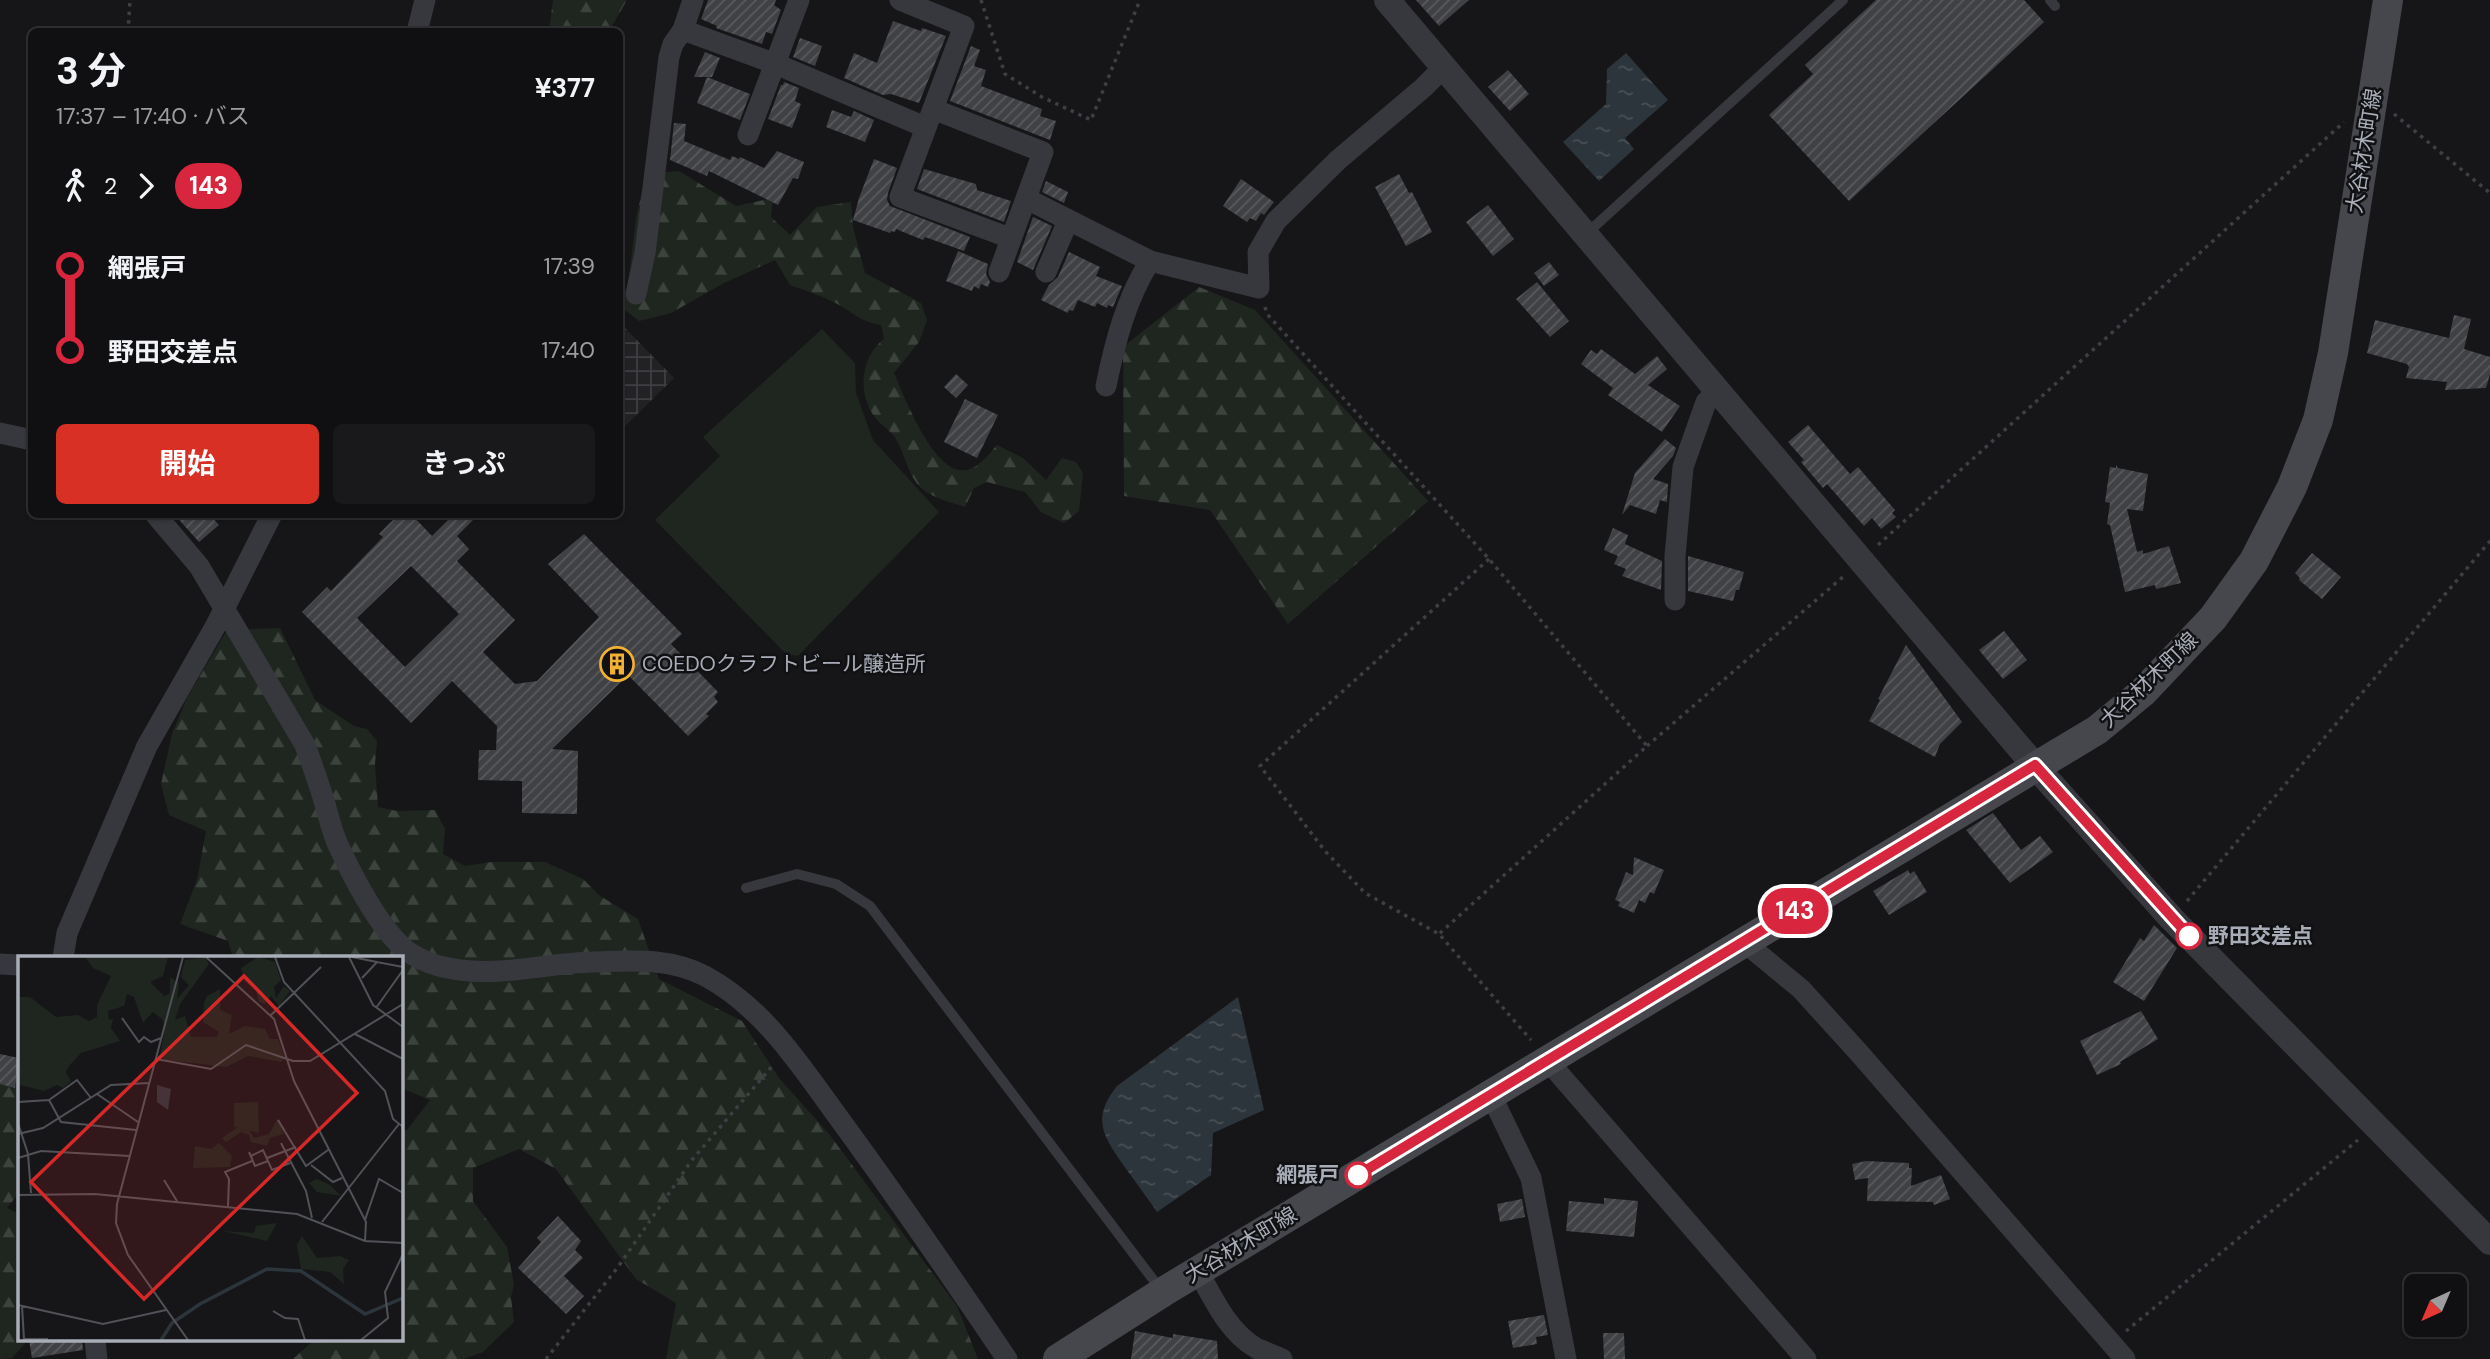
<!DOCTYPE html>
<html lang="ja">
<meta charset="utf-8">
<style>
:root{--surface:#101012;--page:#19191b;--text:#f1f3f6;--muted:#9c9d9f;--line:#303032;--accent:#d93025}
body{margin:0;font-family:"DM Sans","Noto Sans JP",sans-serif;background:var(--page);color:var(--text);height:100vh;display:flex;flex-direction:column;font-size:26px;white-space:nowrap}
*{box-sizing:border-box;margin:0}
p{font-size:23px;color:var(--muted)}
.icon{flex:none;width:38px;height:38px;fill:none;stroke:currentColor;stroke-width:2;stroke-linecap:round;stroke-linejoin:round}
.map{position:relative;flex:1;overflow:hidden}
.drawer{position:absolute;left:28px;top:28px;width:595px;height:490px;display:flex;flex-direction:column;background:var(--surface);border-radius:10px;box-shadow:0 2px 5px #0004,0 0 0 2px var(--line)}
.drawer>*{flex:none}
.badge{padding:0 14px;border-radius:23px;font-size:24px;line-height:46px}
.needle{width:46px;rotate:224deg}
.tools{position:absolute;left:2404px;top:1274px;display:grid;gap:14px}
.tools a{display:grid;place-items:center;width:63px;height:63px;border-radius:10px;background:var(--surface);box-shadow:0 2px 5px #0004,0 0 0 2px var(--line);font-size:35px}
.map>.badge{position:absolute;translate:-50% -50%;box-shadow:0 0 0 4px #fff}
.legs{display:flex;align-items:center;gap:10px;height:77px;padding:0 28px;font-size:23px}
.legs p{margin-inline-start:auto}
.headline{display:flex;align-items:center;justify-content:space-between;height:119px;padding:0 28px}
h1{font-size:38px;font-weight:700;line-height:52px}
.primary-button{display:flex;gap:14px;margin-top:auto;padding:14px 28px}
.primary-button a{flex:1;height:80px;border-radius:10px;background:var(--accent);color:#fff;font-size:28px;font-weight:700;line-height:80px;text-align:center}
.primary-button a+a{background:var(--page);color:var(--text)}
ul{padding:0 28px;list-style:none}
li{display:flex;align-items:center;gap:24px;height:84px;font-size:26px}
li i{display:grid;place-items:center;width:10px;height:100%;margin:0 9px;background:currentColor}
li i::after{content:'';width:18px;height:18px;margin:-9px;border:5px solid;border-radius:50%;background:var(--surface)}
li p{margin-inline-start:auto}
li:first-child i{background:linear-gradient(#0000 50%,currentColor 0)}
li:last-child i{background:linear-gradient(currentColor 50%,#0000 0)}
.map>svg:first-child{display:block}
.industrial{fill:url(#industrial-grid)}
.green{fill:#1e261f}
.forest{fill:url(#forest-firs)}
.water{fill:url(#water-ripples)}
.building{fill:url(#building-hatch);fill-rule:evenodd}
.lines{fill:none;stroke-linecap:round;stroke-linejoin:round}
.path{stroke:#3d3f44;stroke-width:3.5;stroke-dasharray:3.5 5;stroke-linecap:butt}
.service{stroke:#37383d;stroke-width:10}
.minor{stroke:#37383d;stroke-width:21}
.tertiary{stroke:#37383d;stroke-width:26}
.secondary{stroke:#45474d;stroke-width:30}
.line-1-casing{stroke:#fff;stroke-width:16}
.line-1{stroke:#d7263d;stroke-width:10}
.stop-1-dot{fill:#fff;stroke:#d7263d;stroke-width:3.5}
.labels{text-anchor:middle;stroke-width:5;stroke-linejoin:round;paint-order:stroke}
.street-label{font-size:21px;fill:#a8adb8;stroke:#111113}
.poi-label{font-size:21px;fill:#a8adb8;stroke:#111113;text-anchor:start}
.stop-label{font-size:21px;font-weight:bold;fill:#a8adb8;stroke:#111113;text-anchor:start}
.inset-river{fill:none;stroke:#2c353c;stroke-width:3.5}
.inset-road{fill:none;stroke:#505258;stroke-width:2}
.view{fill:#d62828;fill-opacity:0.15;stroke:#d62828;stroke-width:3.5}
.inset-edge{fill:none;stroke:#a8adb8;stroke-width:3.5}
</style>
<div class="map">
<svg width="2490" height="1359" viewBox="0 0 2490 1359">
<defs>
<pattern id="industrial-grid" width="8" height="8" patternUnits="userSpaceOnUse" patternTransform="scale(1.75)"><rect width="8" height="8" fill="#222225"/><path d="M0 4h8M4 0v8" fill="none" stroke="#3f3f43"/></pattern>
<pattern id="forest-firs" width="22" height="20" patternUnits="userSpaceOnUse" patternTransform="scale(1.75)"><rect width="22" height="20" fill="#1e261f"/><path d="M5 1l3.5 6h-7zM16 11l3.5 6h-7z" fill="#3c433d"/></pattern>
<pattern id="water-ripples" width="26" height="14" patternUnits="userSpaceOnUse" patternTransform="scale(1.75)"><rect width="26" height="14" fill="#2c353c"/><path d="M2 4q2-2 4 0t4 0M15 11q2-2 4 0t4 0" fill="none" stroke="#485056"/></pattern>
<pattern id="building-hatch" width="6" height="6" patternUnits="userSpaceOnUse" patternTransform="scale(1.75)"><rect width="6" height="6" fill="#404145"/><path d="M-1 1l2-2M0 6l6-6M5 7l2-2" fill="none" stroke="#595a5e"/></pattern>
</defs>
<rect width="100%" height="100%" fill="#161618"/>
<path class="industrial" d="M620,323L674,378L620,431Z"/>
<path class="green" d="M822,329L855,363L856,393L873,440L939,512L798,656L786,654L655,520L720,456L703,437Z"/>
<g class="forest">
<path d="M553,0H627L609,31H549Z"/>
<path d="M679,171L736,206L773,198L771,217L790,235L817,207L851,202L853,227L865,273L921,303L927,320L919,342L894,373C904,395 937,486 972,468C982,464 990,453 997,445L1023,458L1046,480L1062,458L1076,462L1083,473L1079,511L1064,523L1041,512L1025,492L987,482L974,488L965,507C951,502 931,498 920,487C908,475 905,454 896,439C891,430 880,425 874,416C857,392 861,356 884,339L881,325C860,321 858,316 841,306C825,297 808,291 790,285L775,260L724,283L671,313L639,321L620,306L628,286L636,218L646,174Z"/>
<path d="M1199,287L1255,310L1428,501L1288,624L1210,510L1124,496L1123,347Z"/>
<path d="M280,628L315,700L354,726L367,729L377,741L375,764L378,807L397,811L435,810L445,829L443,854L465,866L491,862H545L583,879L600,896L638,919L659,979L742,1021L779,1078L829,1134L957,1306L978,1359H666L676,1303L636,1279L556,1169L519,1149L473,1168V1201L507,1247L514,1285L511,1297L514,1322L483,1352L464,1359H293L314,1340H401V1131L407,1130L430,1100L401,1088V958H233L228,941L180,924L197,880L206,831L169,815L161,784L172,734L187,698L227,630Z"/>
<path d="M19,1080V1142L16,1155L19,1159V1193L7,1208L19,1214V1340H28L12,1358L0,1359V1082Z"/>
</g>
<g class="water">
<path d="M1626,53L1668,100L1625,138L1634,149L1599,181L1563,142L1606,104L1607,69Z"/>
<path d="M1238,997L1264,1110L1213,1133L1211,1175L1157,1212C1146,1196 1135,1181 1124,1166C1103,1136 1091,1119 1117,1086Z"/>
</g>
<g class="building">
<path d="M708,0H776L774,5L781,10L772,34L766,32L762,44L716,28L717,26L701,19Z"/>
<path d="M1416,0H1469L1439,26Z"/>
<path d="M1876,0H2024L2044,22L1849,201L1769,115L1813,74L1805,65Z"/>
<path d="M893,21L921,31L922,28L946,36L919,103L891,94L883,95L844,78L854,53L877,63Z"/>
<path d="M800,38L822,46L815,66L793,57Z"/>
<path d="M971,46L980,50L974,66L986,70L981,86L1042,109L1040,116L1056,121L1050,140L950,101Z"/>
<path d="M705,52L720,58L712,77H707L750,94L740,120L697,103L707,77H694Z"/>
<path d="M1508,70L1529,94L1510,111L1488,87Z"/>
<path d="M784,82L799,88L795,101L801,104L792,128L768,119L781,85H783Z"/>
<path d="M832,110L851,117L854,111L874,120L865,142L826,127Z"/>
<path d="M674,123L686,124L684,141L730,160L732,156L739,159L740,157L764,168L777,151L804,162L798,179L793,178L778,205L709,171L707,176L670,160Z"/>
<path d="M874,159L897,168L888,193L887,200L890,206L970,237L964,251L925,237L923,240L896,229L895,232L891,231L890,233L853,220L859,198Z"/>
<path d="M924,169L976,184L977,190L1011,201L1004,222L917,189Z"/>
<path d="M1399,174L1409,193L1412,192L1432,232L1406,246L1375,187Z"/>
<path d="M1241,179L1274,202L1264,215L1261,213L1256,221L1250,218L1247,222L1223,206Z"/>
<path d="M1046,181L1068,192L1064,203L1042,192Z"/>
<path d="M1488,205L1514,239L1493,256L1466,222Z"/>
<path d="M1033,217L1052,226L1033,270L1017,262Z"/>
<path d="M958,251L988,264L986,274L990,282L988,287L981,284L979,289L974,286L972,291L946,281Z"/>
<path d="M1069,252L1100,267L1096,276L1122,286L1113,307L1108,305L1107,308L1097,303L1095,307L1078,300L1073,311L1069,310L1068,313L1041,300L1049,285L1058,277Z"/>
<path d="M1549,262L1559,275L1544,286L1534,273Z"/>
<path d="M1537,282L1569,321L1550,337L1516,299Z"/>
<path d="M2454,315L2471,319L2464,349L2490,357V374L2486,388L2445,390L2447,382L2406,378L2409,367L2407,364L2367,353L2375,320L2449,338Z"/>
<path d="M1601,349L1635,374L1657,356L1667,369L1648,385L1680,406L1662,432L1608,395L1613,388L1581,364L1591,350L1597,354Z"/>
<path d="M956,374L968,385L956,398L944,387Z"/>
<path d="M965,399L998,415L977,458L944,442Z"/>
<path d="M1808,425L1850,474L1858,467L1895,510L1892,513L1896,517L1881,529L1872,518L1864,526L1827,484L1823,488L1801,462L1804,460L1788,442Z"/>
<path d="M1665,439L1676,448L1673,456L1653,479L1668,484L1667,502L1660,500L1656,514L1630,505L1622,515L1635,473Z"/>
<path d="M2116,465L2118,468L2148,474L2143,511L2127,509L2137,552L2143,550V554L2169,546L2181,583L2156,589L2155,585L2125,592L2110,525L2107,524L2110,503L2105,502L2110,467L2116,468Z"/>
<path d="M174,514H209L219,525L199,542Z"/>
<path d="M399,514H411L432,536L454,514H479L457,536L469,549L457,561L515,620L483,652L515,684L537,681L599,617L548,564L584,534L682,634L671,644L718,692L714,697L718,702L706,714L709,716L688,736L628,675L552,749L578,751L577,814L522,813V781L478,780L479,750H496L497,726L452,681L411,723L302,612L327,587L331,591L383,537L379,534ZM411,566L459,614L405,667L357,618Z"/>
<path d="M1613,528L1628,535L1625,544L1662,561L1661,590L1622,576L1626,569L1614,564L1618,556L1604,550Z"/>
<path d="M2312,553L2341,577L2322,599L2299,580L2300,578L2295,573Z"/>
<path d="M1688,556L1744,572L1739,590H1736L1733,601L1688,591Z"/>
<path d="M2004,631L2027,660L2003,679L1979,650Z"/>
<path d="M1906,645L1962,722L1940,744L1935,757L1869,721L1880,700L1878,699Z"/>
<path d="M1993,813L2021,850L2040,836L2053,852L2010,883L1966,830Z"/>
<path d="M1634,857L1664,870L1654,894L1650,892L1645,903L1639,900L1634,913L1618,906L1620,902L1615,900L1626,872L1633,875Z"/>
<path d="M1908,870L1910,874L1914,871L1927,892L1889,915L1873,891Z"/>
<path d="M2154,925L2177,948L2144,1001L2113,982L2140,938L2144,941Z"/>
<path d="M2141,1011L2158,1039L2120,1062L2121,1064L2097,1075L2080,1041Z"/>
<path d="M0,1054L19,1058L15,1088L0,1084Z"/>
<path d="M1866,1161L1909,1163V1168H1912L1911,1186L1941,1175L1950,1199L1934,1205L1933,1202L1867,1201L1868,1178L1855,1180L1852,1164Z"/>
<path d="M1604,1198L1638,1201L1634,1237L1566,1231L1569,1201L1604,1204Z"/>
<path d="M1522,1199L1525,1217L1500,1222L1497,1204Z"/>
<path d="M558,1216L581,1241L575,1250L583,1258L564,1276L584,1296L566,1314L518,1268L541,1242L537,1238Z"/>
<path d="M1544,1315L1548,1335L1536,1337L1537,1344L1513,1348L1508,1321Z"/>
<path d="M1135,1331L1173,1338V1334L1217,1341L1218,1359H1131Z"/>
<path d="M1603,1333H1624L1625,1359H1604Z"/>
<path d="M29,1340H82L83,1350L32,1358Z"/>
</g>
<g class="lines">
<g class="path">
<path d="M981,0L1005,74L1042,97L1091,120L1140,0"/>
<path d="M128,32L130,0"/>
<path d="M2394,114L2490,193"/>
<path d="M1265,307L1267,314L1489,559L1647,746L1439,934"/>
<path d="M1878,545L2344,122"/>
<path d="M1489,559L1260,766L1325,851L1365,893L1439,934L1531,1040"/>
<path d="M1647,746L1844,576"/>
<path d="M2187,901L2490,541"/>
<path d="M2126,1331L2358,1140"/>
<path d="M546,1359L618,1267L692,1160L774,1064"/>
</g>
<g class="service">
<path d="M2050,0L2055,6"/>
<path d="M1585,235L1843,0"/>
<path d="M746,888L797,874L836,884L870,906L1161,1290"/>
</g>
<g class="minor">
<path d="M900,0L964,26L900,197L1010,238"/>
<path d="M683,30L776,64L925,127"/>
<path d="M417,32L425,0"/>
<path d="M933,109L1043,152L999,272"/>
<path d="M748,135L799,0"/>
<path d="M1027,199L1150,261L1259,288L1258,252L1276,221L1338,160L1423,88L1444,67"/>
<path d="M1046,272L1068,221"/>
<path d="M636,294L645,253L669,57L673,44L683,30L693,0"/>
<path d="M1106,386C1115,342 1126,299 1150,261"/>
<path d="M0,433L32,440"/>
<path d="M155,514L199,566L305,745C312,764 319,784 325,804C329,818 332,832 338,845C352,875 385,941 415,956C428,964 445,968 460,970C503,976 549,963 592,962C631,961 668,957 705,976C765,1008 802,1068 841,1121C898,1199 953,1279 1007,1359"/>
<path d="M1675,600V556L1683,467L1706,402L1717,392"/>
<path d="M1744,942L1801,989L1860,1054L2125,1359"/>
<path d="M63,958L67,933L147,746L215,627L272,514"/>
<path d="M0,964L19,965"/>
<path d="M1548,1061L1806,1359"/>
<path d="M1491,1095L1531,1178L1566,1359"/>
<path d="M1198,1271C1213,1298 1228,1332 1256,1348C1264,1352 1274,1355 1282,1359"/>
<path d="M95,1340L97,1359"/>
</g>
<path class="tertiary" d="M1387,0L2035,766L2172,919L2490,1242"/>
<path class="secondary" d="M1058,1359L1163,1292L2097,730L2143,692L2213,618L2254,561L2292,487L2318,420L2333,353L2388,0"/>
</g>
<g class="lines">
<g class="line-1-casing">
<path id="line-1" d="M1358,1175L2035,765L2189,936"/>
</g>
<use href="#line-1" class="line-1"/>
</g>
<defs>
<g id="building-ring" transform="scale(1.75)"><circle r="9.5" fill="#111113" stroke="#f2b134" stroke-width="1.5"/><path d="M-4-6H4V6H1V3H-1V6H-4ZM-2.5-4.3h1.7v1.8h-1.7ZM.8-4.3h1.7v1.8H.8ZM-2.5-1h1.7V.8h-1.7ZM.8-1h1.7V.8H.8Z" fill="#f2b134"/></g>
</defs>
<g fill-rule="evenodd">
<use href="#building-ring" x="617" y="664"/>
</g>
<g class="stop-1-dot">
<circle cx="2189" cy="936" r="12"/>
<circle cx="1358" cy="1175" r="12"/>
</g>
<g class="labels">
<g class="street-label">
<text transform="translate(2364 151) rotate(-81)" y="7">大谷材木町線</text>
<text transform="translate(2149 680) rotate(-44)" y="7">大谷材木町線</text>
<text transform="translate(1241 1245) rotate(-31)" y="7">大谷材木町線</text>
</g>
<g class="poi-label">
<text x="642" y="671">COEDOクラフトビール醸造所</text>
</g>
<g class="stop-label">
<text x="2208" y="943">野田交差点</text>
<text x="1339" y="1182" text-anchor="end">網張戸</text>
</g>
</g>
<g transform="translate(18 956)">
<rect width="385" height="385" fill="#161618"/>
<path d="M240,146L241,177L216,171V147Z" fill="#1e261f"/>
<path d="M67,1H150L145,20L132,26L146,40L152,37V21L161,27L159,43L171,29L163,21L167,4L187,1L191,8L162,48L157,64L167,60L173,81H199L201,76L185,66L186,47L189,40L202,33V54L214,59L211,78L227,70L247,73L252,83H260L267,102L263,106L230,100L208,111L149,104L142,101L147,70L144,63L135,56L125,67L116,41L109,38L106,50L90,55L91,64L95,62L93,72L102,85L63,97L51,110L48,116L53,125L45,132L39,129L26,135L2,129L0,139V41H12L38,61L60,59L71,65L79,61V49L93,20L75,12ZM240,1L257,6L263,24L256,31L258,42L266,30L272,35L261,50L253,40L247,48L241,46L238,34L226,25L223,12ZM260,162L266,178L252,182L249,190L233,186L231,179L223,176L208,186L204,182L220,171L232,175L236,182L251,178ZM201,187L214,200L212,211L175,212L177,190L193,193ZM299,223L312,229L323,240L299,236L291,227ZM259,267L249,285L205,275L236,277L238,270ZM284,280L299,302L322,300L331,304L325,313L326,328L312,316L283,313L279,289Z" fill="#1e261f"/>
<path d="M139,129L153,133L150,154L139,146Z" fill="#2c353c"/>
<path class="inset-river" d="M143,384L154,367L182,348L249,313L283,315L347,358L385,342"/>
<path class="inset-road" d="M165,1L99,248L98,267L110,299L170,384M188,1L256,63L276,125L348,266L347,285M257,1L266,26L367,135L375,163L385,171M331,1L355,49L385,71M334,1L359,6M344,22L359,6L385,11M358,52L385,14M253,59L303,11M104,62L121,86L126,81L133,86L143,82M337,78L385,103M138,103L193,113L228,89L275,105H292L385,48M79,138L120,166M31,144L43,166L118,174M0,146L31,144L59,124L73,142M260,164L288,210L310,194M0,167L10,198L13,237M0,178L25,172L93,129L131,127M263,187L288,235L294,262M231,196L237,210L250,205M233,200L245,194L254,214L272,207M0,202L23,195L112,200M249,202L278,191M293,209L315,226L324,222M146,224L159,245M0,239L77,238L279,258L347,285L385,287M210,250L211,223L207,216L234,205M347,264L361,223L385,237M304,266L381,168M0,349L85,368L148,354M4,350L6,383H30M255,355L267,362L280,363L287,384M343,384L370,362L367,336L385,298"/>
<path class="view" d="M226,20L339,137L126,343L13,226Z"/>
<rect width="385" height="385" class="inset-edge"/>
</g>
</svg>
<div class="tools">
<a><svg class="needle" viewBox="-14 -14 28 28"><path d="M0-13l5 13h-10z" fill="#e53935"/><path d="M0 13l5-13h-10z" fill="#9c9d9f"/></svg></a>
</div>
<b class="badge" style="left:1795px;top:911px;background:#d7263d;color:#fff">143</b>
<section class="drawer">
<div class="headline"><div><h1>3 分</h1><p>17:37 – 17:40 · バス</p></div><b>¥377</b></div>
<div class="legs"><svg class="icon" aria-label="walk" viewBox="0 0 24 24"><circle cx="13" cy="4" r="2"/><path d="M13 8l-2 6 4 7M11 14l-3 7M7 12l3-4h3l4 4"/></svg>2<svg class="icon" aria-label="forward" viewBox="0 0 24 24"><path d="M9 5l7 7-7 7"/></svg><b class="badge" style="background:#d7263d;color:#fff">143</b></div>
<ul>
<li><i style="color:#d7263d"></i><b>網張戸</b><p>17:39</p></li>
<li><i style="color:#d7263d"></i><b>野田交差点</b><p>17:40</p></li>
</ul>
<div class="primary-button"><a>開始</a><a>きっぷ</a></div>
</section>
</div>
